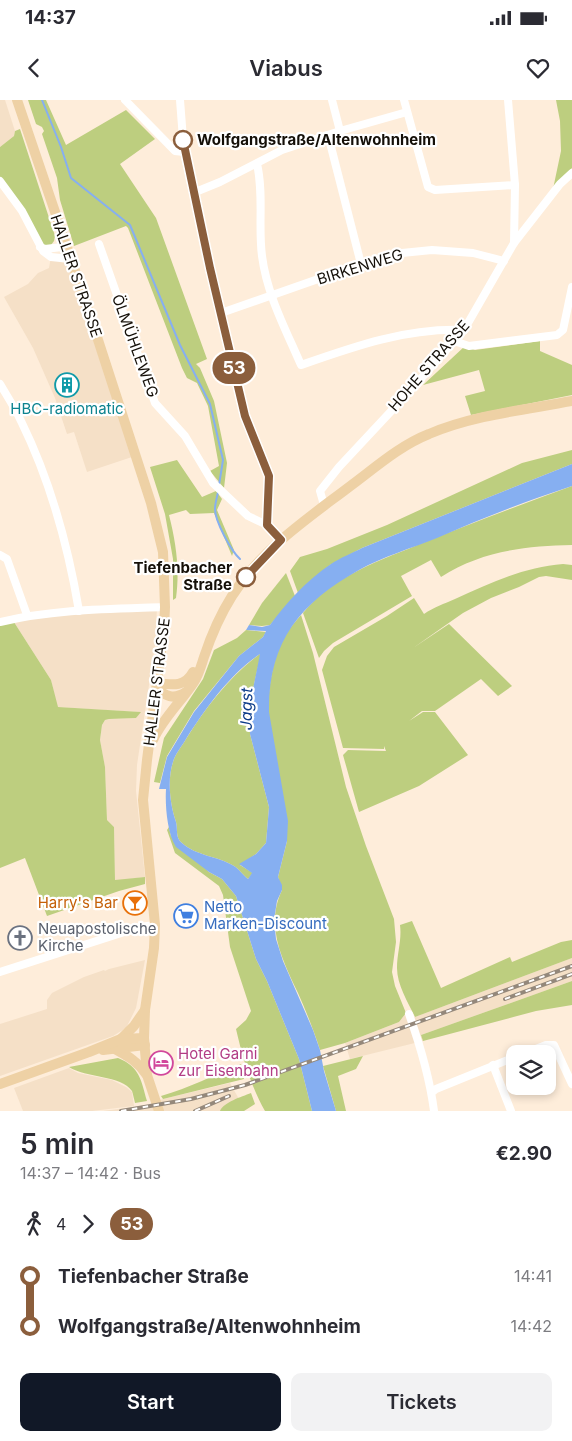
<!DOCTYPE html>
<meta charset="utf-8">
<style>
:root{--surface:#fff;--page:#f2f2f3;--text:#2b2b33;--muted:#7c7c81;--accent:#111827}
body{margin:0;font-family:Inter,sans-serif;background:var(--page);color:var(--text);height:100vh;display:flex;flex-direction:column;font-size:19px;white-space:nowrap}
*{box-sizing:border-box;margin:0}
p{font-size:16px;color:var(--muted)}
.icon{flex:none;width:28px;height:28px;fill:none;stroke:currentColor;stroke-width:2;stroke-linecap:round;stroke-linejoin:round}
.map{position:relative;height:1011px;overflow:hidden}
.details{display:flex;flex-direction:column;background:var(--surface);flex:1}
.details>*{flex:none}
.badge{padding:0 10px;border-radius:16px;font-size:18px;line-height:32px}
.tools{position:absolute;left:506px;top:945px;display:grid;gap:10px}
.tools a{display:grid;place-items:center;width:50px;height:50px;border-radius:10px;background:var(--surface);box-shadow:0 2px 8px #0003;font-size:25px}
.map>.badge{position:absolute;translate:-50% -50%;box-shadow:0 0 0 2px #fff}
.legs{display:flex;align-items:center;gap:8px;height:55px;padding:0 20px;font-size:16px}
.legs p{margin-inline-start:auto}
.head{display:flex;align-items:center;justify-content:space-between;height:85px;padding:0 20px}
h1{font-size:28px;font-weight:600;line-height:38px}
.primary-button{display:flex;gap:10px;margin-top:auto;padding:10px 20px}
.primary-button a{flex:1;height:58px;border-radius:10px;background:var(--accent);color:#fff;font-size:20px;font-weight:600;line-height:58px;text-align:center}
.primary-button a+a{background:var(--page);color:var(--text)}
ul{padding:0 20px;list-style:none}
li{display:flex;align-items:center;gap:18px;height:50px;font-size:19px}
li i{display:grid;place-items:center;width:8px;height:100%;margin:0 6px;background:currentColor}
li i::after{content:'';width:12px;height:12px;margin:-6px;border:4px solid;border-radius:50%;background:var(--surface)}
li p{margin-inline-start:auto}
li:first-child i{background:linear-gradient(#0000 50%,currentColor 0)}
li:last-child i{background:linear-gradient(currentColor 50%,#0000 0)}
.status{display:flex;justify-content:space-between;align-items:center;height:35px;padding:0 25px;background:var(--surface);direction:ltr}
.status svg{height:14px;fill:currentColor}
header{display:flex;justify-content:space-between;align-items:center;height:65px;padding:0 20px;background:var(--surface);font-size:22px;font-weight:600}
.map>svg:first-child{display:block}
.built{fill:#f5e0c7}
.green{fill:#bdce7f}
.water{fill:#86aff1;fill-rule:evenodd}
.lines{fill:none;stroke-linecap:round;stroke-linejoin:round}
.stream{stroke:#86aff1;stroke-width:2}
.minor{stroke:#fff;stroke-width:8}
.major{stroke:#eed1a5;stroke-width:10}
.rail-casing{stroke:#94887b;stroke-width:4}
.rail{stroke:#fff;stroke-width:2;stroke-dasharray:5.5;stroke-linecap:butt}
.line-1-casing{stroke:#fff;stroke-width:11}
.line-1{stroke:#8b5e3c;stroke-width:8}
.stop-1-dot{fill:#fff;stroke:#8b5e3c;stroke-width:2.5}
.labels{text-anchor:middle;stroke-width:4.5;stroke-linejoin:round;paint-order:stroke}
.stop-label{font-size:15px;font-weight:bold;fill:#140f08;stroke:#fff;text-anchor:start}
.street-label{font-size:15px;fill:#140f08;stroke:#fff}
.culture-label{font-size:15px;fill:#0d838f;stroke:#fff}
.food-label{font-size:15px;fill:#c56008;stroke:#fff;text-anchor:end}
.shop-label{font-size:15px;fill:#366cbe;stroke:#fff;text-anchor:start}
.worship-label{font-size:15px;fill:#5b616d;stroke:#fff;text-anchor:start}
.hotel-label{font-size:15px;fill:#b23c85;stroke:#fff;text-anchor:start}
.water-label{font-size:16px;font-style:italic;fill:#0d3c88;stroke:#fff}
</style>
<div class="status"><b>14:37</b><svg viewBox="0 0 49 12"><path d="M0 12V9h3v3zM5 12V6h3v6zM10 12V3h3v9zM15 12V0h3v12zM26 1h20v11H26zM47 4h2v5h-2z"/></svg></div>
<header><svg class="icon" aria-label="back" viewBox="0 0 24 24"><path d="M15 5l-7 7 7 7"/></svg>Viabus<svg class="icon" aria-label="heart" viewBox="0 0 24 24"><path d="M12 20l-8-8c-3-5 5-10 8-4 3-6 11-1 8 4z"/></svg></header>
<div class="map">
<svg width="572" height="1011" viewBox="0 0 572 1011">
<rect width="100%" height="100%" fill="#feedda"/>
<g class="built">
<path d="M0,0H5L15,31L14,36L0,47Z"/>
<path d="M65,154L132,357L87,372L74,332L67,334L55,298L33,248L4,197L28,184L38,173L49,168L51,157Z"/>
<path d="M157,508L155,545L137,665L136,691L145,777L115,781L114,727L107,720L105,668L100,640L102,625L105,620L109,619L136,618L140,612L57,607L51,580L12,519Z"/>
<path d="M572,858V881L421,935L423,941L350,959L345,943L399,922L406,913L415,917Z"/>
<path d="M145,860L136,908L126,928L113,936L0,976V924L47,909V900L52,893L84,877L104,870L105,871L109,869Z"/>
<path d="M69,968L78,973L112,980L126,987L132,992L134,1006L92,1011H23L14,988Z"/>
<path d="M230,983L240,1001V1011H103L148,1005L163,999Z"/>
</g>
<g class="green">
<path d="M28,0H46L66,45L126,10L155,39L120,64L156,118L207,259L196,264L200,268L214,301L227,363L224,388L210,371L219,366L208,306L197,283L187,278L182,268L128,128L126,126L74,146L60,100L57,78L42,34L44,31L42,27L36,24Z"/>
<path d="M556,0H572V68L553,89L561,51L560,21Z"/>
<path d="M20,29L55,136L54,141L48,149H45L0,81V47L14,36L15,31Z"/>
<path d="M540,241V251L572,265V295L471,315L465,296L485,291L479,270L423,285L465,246L475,250Z"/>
<path d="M572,350V364L362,448L330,465L298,493L290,471L300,457L327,449L387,425L522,363Z"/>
<path d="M177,360L202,397L216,391L222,399L217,410L234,450L232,456L214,413L190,414L186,410L169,415C176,443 180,469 176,498L173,500V459L165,414L150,367Z"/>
<path d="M572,386V445C525,446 481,451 441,477L431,460L401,476L412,496L333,543L324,551L319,558L303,513C333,475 382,460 425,442C474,422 523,404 572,386Z"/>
<path d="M563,464L572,465V480L546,476L539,477L519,487L491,498L463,513L413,548L449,524L512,586L498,596L481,579L435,611H422L409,621L423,612H435L468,655L419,686L359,712L343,655L348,650L386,651L384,646V649L343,648L322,570L327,556L334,547L387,516L414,498L424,514C434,507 444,504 455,499C490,483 524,467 563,464Z"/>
<path d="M286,473L295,496L270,525L262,526L249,525L262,503Z"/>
<path d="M301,515L313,553L346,687L366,746L394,819L396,842L392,872L395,886L406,913L399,922L345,943L320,950C314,931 306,911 298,893C282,859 265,826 282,790L278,777L287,741L268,612C268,590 272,565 280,545C285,534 293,524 301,515Z"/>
<path d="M12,519L51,580L58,607L141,612L136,618L109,619L105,620L102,625L100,640L105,667L107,720L114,727L115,780L145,777V784L119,791L47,816L25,758L0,768V522Z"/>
<path d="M246,530L266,532L263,537L239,556L194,611L167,656L160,683L154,682L164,638L203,579L214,550L237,538Z"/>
<path d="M261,553L253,589L250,612V634L269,707L266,743L256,754L240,765L253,773L248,779C243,775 239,769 234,766C218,756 196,756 182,743C175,738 178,729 176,722C170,705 167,680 173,662C175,654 182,646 186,639C206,607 230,576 261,553Z"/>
<path d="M169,727L171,736L209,772L222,779L236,796L256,859L267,881L299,959L312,1011H265C250,984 243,959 236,929L246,920L251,911L230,847L223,795L219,786L175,753L167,730Z"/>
<path d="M412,821L441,888L510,857L512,862L561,842L572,840V858L415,917C408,902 397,885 397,868C397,853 402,840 400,825Z"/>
<path d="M572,881V905L536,911L423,941L421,935Z"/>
<path d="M363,956L356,969L338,976L346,1011H336L323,966Z"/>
<path d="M118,958C140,967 141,980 147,1001L135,1003C134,999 133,994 132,991C121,975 86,978 69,967Z"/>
<path d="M241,964L244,979L163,999L161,996C189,988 214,975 241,964Z"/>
<path d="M251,993L255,1004L244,1011H220C224,1002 241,997 251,993Z"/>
</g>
<path class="water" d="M572,364V386C526,401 481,419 437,438C412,448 382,457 359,470C300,503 268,542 269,612L288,721L287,741L278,777L282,785V790L277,801L274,820L276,839L283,861L313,930L320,950L324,971L336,1011H312L299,959L267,881L256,859L236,796L222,779L209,772L176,747C167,733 165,705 166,689H159L167,657L194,612L239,556L263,537L266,531L246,530L249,525L262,527L270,525C286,503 307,480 331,464C340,458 352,453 362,448ZM260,554L253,589L250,612V634L269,707L266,743L256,754L239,764L252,773L248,779C243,775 239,769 234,766C218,756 196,756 182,743C175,738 178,729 176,722C170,705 167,680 173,662C175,654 182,646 186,639C206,608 229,575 260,554Z"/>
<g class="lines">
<g class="stream">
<path d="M42,0L61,47L71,78L130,125L180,245L210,304L223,360L219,385"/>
<path d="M218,392C217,398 215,403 215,409C215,421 231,451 240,459"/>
</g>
<g class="minor">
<path d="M125,0L175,51L184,52"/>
<path d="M180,0L184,52L210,168L245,316L269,376L267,425L281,440"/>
<path d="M332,0L340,31"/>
<path d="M404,0L428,87L435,90L515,85"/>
<path d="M508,0L515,85L514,143"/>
<path d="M328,35L361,164"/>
<path d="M257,64C264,94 258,126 262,156C267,195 286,230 301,265C355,246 406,228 464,230"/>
<path d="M0,81L22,111L43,151L51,157L70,159"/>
<path d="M193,93L220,82L282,50L340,31L407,12"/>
<path d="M99,144L155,303L185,336L213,383L248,416L267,425"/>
<path d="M40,147L45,149L62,147L67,152"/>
<path d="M221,213L361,164L402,153L432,150L473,153L504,161"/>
<path d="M454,241L469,246L557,235L563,230L572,187"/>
<path d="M0,284C7,296 15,308 21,321C50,380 68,445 79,511"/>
<path d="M324,405L320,391L339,367L409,292L464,230L514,143L560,84L572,73"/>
<path d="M0,455L7,459L27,515"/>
<path d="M0,522C54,509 110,509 165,507"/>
<path d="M0,872L140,827L155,825"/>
<path d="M409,914C420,945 430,980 434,1011"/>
<path d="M523,954L546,945H554L572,984"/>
<path d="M493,965L511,1011"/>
<path d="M432,992L436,989L515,957"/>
</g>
<g class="major">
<path d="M17,0L88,209L151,403L163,452L165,507L164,528L147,660L143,700L155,825L154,848L145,910L144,938L147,975L159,1011"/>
<path d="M157,583C173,585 185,587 193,572"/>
<path d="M157,587C165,597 174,600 186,592"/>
<path d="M153,640C163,618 181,602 194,582C199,574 201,566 204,557C211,536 220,515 232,496C262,448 310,417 353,384C377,366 401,345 429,334C474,315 524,310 572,301"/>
<path d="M121,939L134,926L145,910"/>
<path d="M115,949C128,956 138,962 146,974"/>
<path d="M103,950L145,945"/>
<path d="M0,984L89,952L121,939L144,938"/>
</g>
<g class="rail-casing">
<g id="rail">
<path d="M505,899L572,874"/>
<path d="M121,1011L191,999L245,985L572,866"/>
<path d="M195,1011L229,996"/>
</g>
</g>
<use href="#rail" class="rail"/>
</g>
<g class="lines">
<g class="line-1-casing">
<path id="line-1" d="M183,40L210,168L245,316L269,376L267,425L281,440L246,477"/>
</g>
<use href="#line-1" class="line-1"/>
</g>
<defs>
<g id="building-ring" transform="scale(1.25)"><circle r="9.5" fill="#fff" stroke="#0f9aa8" stroke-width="1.5"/><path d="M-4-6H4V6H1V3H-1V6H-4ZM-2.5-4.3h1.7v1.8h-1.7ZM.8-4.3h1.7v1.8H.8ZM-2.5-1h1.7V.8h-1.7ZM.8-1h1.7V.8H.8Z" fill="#0f9aa8"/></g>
<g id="bar-ring" transform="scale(1.25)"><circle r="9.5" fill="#fff" stroke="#e8710a" stroke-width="1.5"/><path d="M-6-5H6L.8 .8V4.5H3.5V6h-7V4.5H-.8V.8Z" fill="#e8710a"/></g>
<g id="supermarket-ring" transform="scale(1.25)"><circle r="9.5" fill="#fff" stroke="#3f7fe0" stroke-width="1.5"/><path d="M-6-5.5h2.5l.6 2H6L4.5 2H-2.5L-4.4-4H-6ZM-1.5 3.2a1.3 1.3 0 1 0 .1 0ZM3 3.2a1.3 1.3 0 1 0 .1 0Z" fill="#3f7fe0"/></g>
<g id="church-ring" transform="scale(1.25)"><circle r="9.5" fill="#fff" stroke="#6b7280" stroke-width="1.5"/><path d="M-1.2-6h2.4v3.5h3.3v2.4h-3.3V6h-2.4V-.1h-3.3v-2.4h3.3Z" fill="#6b7280"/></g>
<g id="hotel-ring" transform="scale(1.25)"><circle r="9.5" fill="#fff" stroke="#d1479c" stroke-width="1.5"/><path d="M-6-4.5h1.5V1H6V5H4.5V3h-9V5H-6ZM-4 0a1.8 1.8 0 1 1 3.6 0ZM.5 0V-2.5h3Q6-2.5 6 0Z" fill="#d1479c"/></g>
</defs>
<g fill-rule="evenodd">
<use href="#building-ring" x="67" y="285"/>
<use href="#bar-ring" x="135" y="803"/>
<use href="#supermarket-ring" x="186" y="816"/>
<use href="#church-ring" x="20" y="838"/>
<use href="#hotel-ring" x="161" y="963"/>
</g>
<g class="stop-1-dot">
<circle cx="183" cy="40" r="9"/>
<circle cx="246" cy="477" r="9"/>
</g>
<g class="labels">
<g class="stop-label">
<text x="197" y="45">Wolfgangstraße/Altenwohnheim</text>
<text x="232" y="473" text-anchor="end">Tiefenbacher<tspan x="232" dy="17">Straße</tspan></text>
</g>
<g class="street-label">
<text transform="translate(360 167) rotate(-17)" y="5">BIRKENWEG</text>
<text transform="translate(76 176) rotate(71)" y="5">HALLER STRASSE</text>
<text transform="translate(135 246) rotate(70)" y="5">ÖLMÜHLEWEG</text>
<text transform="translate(429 266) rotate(-49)" y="5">HOHE STRASSE</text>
<text transform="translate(157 582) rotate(-83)" y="5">HALLER STRASSE</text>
</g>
<g class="culture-label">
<text x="67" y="314">HBC-radiomatic</text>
</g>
<g class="food-label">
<text x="118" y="808">Harry's Bar</text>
</g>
<g class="shop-label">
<text x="204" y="812">Netto<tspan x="204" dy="17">Marken-Discount</tspan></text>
</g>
<g class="worship-label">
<text x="38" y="834">Neuapostolische<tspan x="38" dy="17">Kirche</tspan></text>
</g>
<g class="hotel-label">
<text x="178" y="959">Hotel Garni<tspan x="178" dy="17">zur Eisenbahn</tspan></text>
</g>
<g class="water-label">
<text transform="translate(246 609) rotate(-89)" y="6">Jagst</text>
</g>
</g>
</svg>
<div class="tools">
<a><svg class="icon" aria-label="layers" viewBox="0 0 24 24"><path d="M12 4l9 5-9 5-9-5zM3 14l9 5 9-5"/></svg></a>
</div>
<b class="badge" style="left:234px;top:268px;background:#8b5e3c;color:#fff">53</b>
</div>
<section class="details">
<div class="head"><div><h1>5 min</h1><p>14:37 – 14:42 · Bus</p></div><b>€2.90</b></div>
<div class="legs"><svg class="icon" aria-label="walk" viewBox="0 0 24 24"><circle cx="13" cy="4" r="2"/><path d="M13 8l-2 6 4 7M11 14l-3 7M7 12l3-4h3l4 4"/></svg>4<svg class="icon" aria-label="forward" viewBox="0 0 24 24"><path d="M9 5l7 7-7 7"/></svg><b class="badge" style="background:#8b5e3c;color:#fff">53</b></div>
<ul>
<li><i style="color:#8b5e3c"></i><b>Tiefenbacher Straße</b><p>14:41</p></li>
<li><i style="color:#8b5e3c"></i><b>Wolfgangstraße/Altenwohnheim</b><p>14:42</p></li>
</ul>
<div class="primary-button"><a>Start</a><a>Tickets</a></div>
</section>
